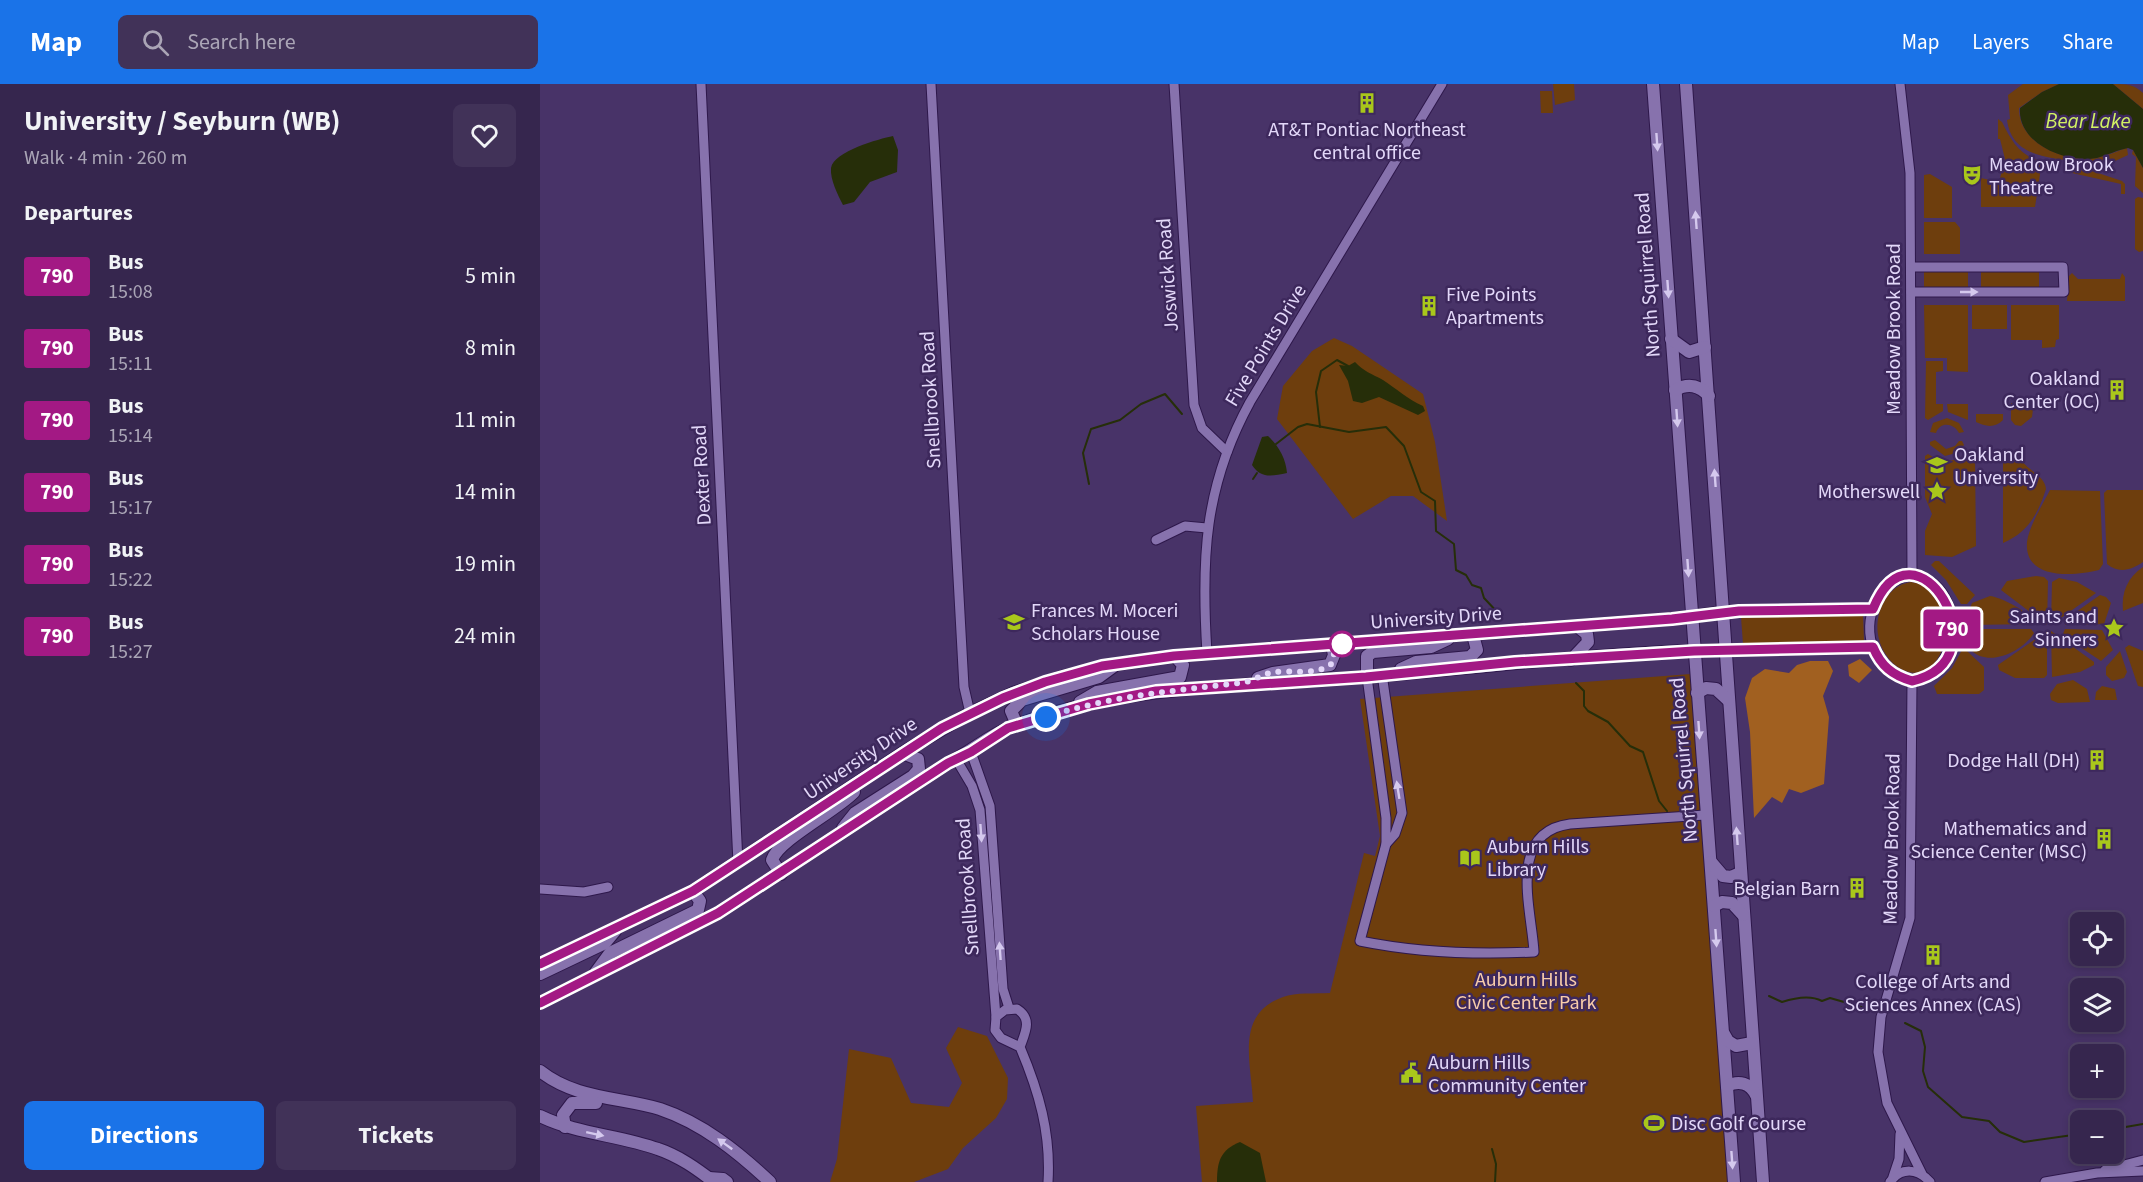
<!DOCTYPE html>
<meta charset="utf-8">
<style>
:root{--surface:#36264e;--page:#413258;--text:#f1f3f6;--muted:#aaa5b6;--line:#504366;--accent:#1a73e8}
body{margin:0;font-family:"Source Sans 3",sans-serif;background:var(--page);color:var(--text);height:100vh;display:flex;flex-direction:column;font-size:22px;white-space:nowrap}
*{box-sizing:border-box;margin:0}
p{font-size:20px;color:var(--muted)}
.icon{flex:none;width:33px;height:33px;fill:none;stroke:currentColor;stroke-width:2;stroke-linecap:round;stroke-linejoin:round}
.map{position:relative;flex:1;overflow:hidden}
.sheet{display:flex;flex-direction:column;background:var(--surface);width:540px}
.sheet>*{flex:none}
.badge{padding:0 12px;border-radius:4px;font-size:21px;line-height:39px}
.controls{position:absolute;left:1530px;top:828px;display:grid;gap:12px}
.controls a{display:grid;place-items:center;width:54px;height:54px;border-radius:9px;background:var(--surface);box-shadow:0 3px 9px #0003,0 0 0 2px var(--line);font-size:30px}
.you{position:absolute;width:30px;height:30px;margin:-15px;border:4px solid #fff;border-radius:50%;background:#1a73e8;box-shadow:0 0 0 9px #1a73e833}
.map>.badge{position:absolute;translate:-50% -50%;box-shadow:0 0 0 3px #fff}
h2{padding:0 24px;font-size:22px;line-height:54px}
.round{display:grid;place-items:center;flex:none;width:63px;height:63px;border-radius:9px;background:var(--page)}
.head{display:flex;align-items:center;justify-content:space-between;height:102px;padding:0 24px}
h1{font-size:28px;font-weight:700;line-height:45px}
.button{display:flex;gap:12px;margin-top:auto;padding:12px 24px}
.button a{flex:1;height:69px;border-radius:9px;background:var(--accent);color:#fff;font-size:24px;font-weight:700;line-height:69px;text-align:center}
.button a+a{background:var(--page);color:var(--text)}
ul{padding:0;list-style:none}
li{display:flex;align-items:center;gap:18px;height:72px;padding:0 24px}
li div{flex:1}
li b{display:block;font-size:22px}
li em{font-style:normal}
li .badge{min-width:66px;font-weight:700;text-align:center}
header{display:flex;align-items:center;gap:36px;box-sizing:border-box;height:84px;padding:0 30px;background:var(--accent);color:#fff}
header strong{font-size:28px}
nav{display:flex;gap:33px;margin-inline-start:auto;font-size:21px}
.search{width:420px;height:54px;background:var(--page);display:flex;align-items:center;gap:15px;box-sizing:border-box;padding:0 21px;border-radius:9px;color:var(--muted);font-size:22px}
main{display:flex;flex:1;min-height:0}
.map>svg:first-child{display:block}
.green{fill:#6e3e0d}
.forest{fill:#a16020}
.water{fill:#262e09}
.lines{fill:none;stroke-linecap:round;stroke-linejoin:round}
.stream{stroke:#262e09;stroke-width:2}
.street-casing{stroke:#2e184b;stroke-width:11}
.secondary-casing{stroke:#2e184b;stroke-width:14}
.street{stroke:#8772ad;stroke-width:9}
.secondary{stroke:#8772ad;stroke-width:12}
.oneway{fill:#d5c9ee}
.line-casing{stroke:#fff;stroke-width:14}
.line{stroke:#a31984;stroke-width:9}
.walk{stroke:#e3d8f9;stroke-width:6;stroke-dasharray:0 10.8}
.stop-dot{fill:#fff;stroke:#a31984;stroke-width:3}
.labels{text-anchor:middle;stroke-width:5;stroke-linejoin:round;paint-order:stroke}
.poi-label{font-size:20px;fill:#e3d8f9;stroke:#3d285c;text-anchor:start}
.street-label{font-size:20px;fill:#e3d8f9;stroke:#3d285c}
.park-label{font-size:20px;fill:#f9cdaa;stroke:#3d285c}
.water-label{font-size:21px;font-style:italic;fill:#d3f363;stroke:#3d285c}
</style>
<header>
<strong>Map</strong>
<div class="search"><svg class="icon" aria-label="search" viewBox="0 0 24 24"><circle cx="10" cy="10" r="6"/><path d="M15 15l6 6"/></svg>Search here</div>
<nav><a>Map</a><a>Layers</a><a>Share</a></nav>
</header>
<main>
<section class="sheet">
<div class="head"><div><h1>University / Seyburn (WB)</h1><p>Walk · 4 min · 260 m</p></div><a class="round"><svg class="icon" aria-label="heart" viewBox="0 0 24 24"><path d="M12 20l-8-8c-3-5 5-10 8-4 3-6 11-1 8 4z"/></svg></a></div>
<h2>Departures</h2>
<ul>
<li><span class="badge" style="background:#a31984;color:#fff">790</span><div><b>Bus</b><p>15:08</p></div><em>5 min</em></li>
<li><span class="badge" style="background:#a31984;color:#fff">790</span><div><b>Bus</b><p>15:11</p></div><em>8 min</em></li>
<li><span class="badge" style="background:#a31984;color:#fff">790</span><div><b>Bus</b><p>15:14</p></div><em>11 min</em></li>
<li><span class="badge" style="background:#a31984;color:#fff">790</span><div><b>Bus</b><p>15:17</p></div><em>14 min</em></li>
<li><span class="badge" style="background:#a31984;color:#fff">790</span><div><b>Bus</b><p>15:22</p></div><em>19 min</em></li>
<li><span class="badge" style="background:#a31984;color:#fff">790</span><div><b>Bus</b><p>15:27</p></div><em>24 min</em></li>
</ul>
<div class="button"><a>Directions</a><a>Tickets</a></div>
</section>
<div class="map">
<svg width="1603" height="1098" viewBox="0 0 1603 1098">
<rect width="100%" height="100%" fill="#483368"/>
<g class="green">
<path d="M1013,0H1034L1035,16L1015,21Z"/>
<path d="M1483,0H1519L1502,8L1479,24C1478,60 1526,79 1556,74C1567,72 1577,67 1587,64L1588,71L1573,78L1533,82L1534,78C1505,72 1472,72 1467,36L1470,35L1468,11Z"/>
<path d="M1573,0C1587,0 1593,0 1603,9V25Z"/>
<path d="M1000,7H1012L1013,29H1001Z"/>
<path d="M1458,35L1462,38C1471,56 1480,73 1502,77L1495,123H1441V94L1459,98L1465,75L1460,55H1458Z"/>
<path d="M1593,66L1603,84V109L1595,102L1596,73L1592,70Z"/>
<path d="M1533,86L1552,87L1582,97L1585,100V110H1581V100L1532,89Z"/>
<path d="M1390,90L1412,103V134H1384V91Z"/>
<path d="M1598,113L1603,114V167L1599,168L1595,165V115Z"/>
<path d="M1384,138H1415L1420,144V170H1384Z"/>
<rect x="1384" y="188" width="44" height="15"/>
<rect x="1441" y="188" width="58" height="15"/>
<path d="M1532,189L1538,195H1580L1582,189L1585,193V217H1527L1529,192Z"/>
<path d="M1384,221H1428V288L1407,287V274H1385Z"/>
<rect x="1432" y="221" width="35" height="24"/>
<path d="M1471,221H1519V255L1516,256L1515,263L1502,264V256H1471Z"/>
<path d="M794,254L812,262L883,310L895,358L907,437L873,412H851L813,435L737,335L743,302L772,267Z"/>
<path d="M1386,277H1403V287L1396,288V320H1403V327L1388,336L1385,334Z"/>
<path d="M1471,319H1483L1484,324L1493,325L1492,333L1481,342L1475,341L1471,336Z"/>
<path d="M1407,320H1428V336L1408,328Z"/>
<path d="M1436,330H1463V336C1455,344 1446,343 1436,338Z"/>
<path d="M1407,334L1419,339L1424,348L1419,349C1414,339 1400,337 1396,349L1390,348L1393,339Z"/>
<path d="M1395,356L1406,365L1415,362L1419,357H1422L1424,361L1416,369L1405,372L1390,361V358Z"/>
<path d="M1388,370C1401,379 1411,379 1425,371L1427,375H1435L1436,462L1412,473L1385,471V447L1392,430L1385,413V372Z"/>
<path d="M1480,374C1486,386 1505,391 1506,405C1498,430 1488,448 1463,459V375Z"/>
<path d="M1510,406L1560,407L1563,480L1559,486C1535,492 1484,497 1487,458C1489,442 1503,420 1510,406Z"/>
<path d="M1567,406H1603V478C1591,486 1579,490 1567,480L1564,409Z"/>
<path d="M1395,477H1399L1435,511L1427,520H1421L1406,496L1391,481Z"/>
<path d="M1603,483V519L1583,527C1581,508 1588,493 1603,483Z"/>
<path d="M1496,492L1504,493L1508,497L1507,541L1461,506L1467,497Z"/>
<path d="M1519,494L1537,498L1556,509L1511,541L1512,498Z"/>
<path d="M1371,498C1401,501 1412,537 1403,563C1382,623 1315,566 1345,516C1351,506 1359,500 1371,498Z"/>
<path d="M1560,511L1566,513L1571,519L1564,540L1525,541L1526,535Z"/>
<path d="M1450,512C1460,513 1492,528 1494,540L1428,541L1426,535L1432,519Z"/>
<path d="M1323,530L1324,557L1203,560L1201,533Z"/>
<path d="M1429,545H1491L1494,549C1482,568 1449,583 1432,567L1426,552Z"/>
<path d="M1525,545L1562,546L1573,566L1561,577L1525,553L1523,550Z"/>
<path d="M1507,547V591L1504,594H1475L1459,586L1458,581Z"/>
<path d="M1511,547L1554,578V581L1540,588L1512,593Z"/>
<path d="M1589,561L1603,567V603L1598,602L1585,564Z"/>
<path d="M1422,566L1427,567L1444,583V606L1439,610H1397L1394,602L1412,584Z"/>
<path d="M1580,567L1587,588L1584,594L1572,597L1566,591V583Z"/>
<path d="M1151,590L1164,726L1190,1098H662L656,1022L713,1018C711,977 695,930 743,913C756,908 775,910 790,909L824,769L835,772L840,752L820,615Z"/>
<path d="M1533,596L1547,605L1550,618L1518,619L1511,616L1510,610L1517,600Z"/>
<path d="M1562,602L1575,605L1577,616H1555L1556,608Z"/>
<path d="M418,943L447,952L468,994L467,1015L456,1034L423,1064L408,1085L374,1098H290L297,1075L309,965L351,974L371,1019L409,1023L422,999L406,964Z"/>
</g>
<g class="forest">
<path d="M1320,575L1332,586L1319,599L1309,592L1308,581Z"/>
<path d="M1270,577H1288L1293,587L1283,612L1289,633L1284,700L1261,709L1249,705L1242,719L1232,713L1214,734L1210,648L1205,614L1212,594L1225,585L1249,589L1257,581Z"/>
</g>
<g class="water">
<path d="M1519,0H1573L1603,25V84L1593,66L1588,64C1577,66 1568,71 1557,74C1527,80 1477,60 1480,24L1502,8Z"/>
<path d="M353,52L358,66L357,88L330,98L314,118L303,121C298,111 290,96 291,84C294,67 339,55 353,52Z"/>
<path d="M815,278C823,287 832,290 843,296C857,305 867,315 883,322L885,327L878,331L839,313L822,319L813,317L808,297L799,281L808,282Z"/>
<path d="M728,352C739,362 746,375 747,389C732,392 721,395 712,381L722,353Z"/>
<path d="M700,1058L720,1069L726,1098H677C677,1078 680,1066 700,1058Z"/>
</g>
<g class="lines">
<g class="stream">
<path d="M780,343L776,308L781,287L797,276L808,282"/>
<path d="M736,360L758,343L767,340L809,348L846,343L864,362L881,408L895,417L896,447L914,460L916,486L926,491L932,501L941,504L944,514L960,531"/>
<path d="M713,395L717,389"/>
<path d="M549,400L543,369L551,345L580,336L601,320L625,310L642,330"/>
<path d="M1036,599L1044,607V622L1048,627L1068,638L1090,662L1103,668L1119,717L1127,727"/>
<path d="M1229,912L1242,918C1254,914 1271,911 1282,917L1290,914L1325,924"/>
<path d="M1365,939L1381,947L1385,963L1383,987L1388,1003L1422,1033L1449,1037L1460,1048L1484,1058L1540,1050"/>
<path d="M1574,1045L1603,1040"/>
<path d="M952,1065L956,1080L955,1098"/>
</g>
<g class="street-casing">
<g id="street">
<path d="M161,0L198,779"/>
<path d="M391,0L424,603L430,629"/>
<path d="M634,0L654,321L662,344L687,368"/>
<path d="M1360,0L1370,89L1372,491"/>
<path d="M1371,183H1523L1524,208H1371"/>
<path d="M616,456L645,442L667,444"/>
<path d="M1372,491C1436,500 1416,612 1362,594C1349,590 1340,579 1334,566C1321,535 1338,497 1372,491Z"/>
<path d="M1184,528L1333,525"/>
<path d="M1185,566L1333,563"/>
<path d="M667,569C661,475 664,402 710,318L902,0"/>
<path d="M842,590L862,729L855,750L846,760"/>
<path d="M827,593L846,734V760L820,857C879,869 934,871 994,868C992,827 966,748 1030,740L1165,731"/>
<path d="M1372,597L1370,834L1341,933L1338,968L1347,1019L1382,1090"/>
<path d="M431,668L450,722L463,905L469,924"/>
<path d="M416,675L432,702L440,726L456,933"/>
<path d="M0,805L44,808L68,803"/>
<path d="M480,963C485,949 493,935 477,925L465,926L456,933L455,946L461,954L480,963C499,1008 511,1049 508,1098"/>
<path d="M1565,1086L1603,1076"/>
<path d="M1353,1093L1359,1075L1360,1050"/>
<path d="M1350,1098C1361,1083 1378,1084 1390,1098"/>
<path d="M1505,1098L1557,1089L1603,1087"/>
</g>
</g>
<g class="secondary-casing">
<g id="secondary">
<path d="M1113,0L1194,1098"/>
<path d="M1146,0L1223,1098"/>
<path d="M1131,255L1149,268L1165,263"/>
<path d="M1135,306C1148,299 1159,301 1169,312"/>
<path d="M1031,576L1048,558L1047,550L1037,542"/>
<path d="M861,585L876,578L930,573L937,566L933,551"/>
<path d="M827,593V572L833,568L891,563L908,555"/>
<path d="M718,594L733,589L790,581L794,571L792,561"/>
<path d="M1157,609L1166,604L1176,605L1188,616"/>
<path d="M540,618L557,608L640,593L643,581L635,572"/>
<path d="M477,641L471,627L482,616L559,593L574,582"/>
<path d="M303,744L315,729L373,692L379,685L378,675L362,669"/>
<path d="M1171,778L1183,792L1191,793L1200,789"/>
<path d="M241,790L232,776C238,756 296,727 314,708"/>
<path d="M1174,822L1182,818L1192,819L1203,831"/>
<path d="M0,880L153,807L367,666L430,629L473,609L525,592L578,580L635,572L1132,535L1184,528"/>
<path d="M56,888L70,869L158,826L160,817L153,807"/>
<path d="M0,890L65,859L75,847"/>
<path d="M0,919L178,829L408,679C430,669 449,651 471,643C585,599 705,603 824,593C944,583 1064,568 1185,566"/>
<path d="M1184,950L1188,957L1196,962L1212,959"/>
<path d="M0,987C35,1015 79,1013 120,1025C162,1039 198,1068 230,1098"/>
<path d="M1187,1002C1199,996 1210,999 1216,1011"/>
<path d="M0,1032C37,1050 79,1051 118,1065C139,1072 157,1085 174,1098"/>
<path d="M25,1043L23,1031L32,1019H56"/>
<path d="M169,1094L183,1095L187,1098"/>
</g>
</g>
<use href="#street" class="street"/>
<use href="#secondary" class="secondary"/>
</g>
<defs><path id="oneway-solid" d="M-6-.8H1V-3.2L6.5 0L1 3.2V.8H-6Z" transform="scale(1.5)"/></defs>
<g class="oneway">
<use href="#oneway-solid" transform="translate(1117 58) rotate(86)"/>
<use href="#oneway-solid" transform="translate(1156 136) rotate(-94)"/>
<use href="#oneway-solid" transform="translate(1128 205) rotate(86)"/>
<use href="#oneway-solid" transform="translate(1429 208)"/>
<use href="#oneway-solid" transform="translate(1137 334) rotate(86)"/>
<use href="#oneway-solid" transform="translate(1175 394) rotate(-94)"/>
<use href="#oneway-solid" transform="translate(1148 484) rotate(86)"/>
<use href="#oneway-solid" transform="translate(1159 646) rotate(86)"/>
<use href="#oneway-solid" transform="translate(858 706) rotate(-99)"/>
<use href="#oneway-solid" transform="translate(441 749) rotate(86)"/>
<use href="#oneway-solid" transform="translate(1197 752) rotate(-94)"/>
<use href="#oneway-solid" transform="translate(1176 854) rotate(86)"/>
<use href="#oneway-solid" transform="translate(460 867) rotate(-94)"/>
<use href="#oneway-solid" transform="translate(55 1050) rotate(12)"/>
<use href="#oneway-solid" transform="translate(185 1060) rotate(-144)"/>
<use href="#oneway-solid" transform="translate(1192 1076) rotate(86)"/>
</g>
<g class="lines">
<g class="line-casing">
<path id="line" d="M0,880L153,807L402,644L463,614L505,598L562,582L634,572L1132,535L1199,527L1333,525C1374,424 1467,576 1372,597C1352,591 1341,582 1333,563L1154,567L975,578L826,593L616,607L549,620L468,644L431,668L408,679L178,829L0,919"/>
</g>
<use href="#line" class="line"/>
<path class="walk" d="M506,633C570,612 633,607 700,599C712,598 722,590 734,588C751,586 774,591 789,582C796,577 794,568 792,561L802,560"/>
</g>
<defs>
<g id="building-bare" transform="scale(1.62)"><path d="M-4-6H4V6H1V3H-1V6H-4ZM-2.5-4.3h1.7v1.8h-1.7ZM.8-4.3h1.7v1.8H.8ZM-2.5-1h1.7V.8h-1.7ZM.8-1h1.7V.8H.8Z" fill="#a9c71b" stroke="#3d285c" stroke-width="2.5" paint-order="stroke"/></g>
<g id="theatre-bare" transform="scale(1.62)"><path d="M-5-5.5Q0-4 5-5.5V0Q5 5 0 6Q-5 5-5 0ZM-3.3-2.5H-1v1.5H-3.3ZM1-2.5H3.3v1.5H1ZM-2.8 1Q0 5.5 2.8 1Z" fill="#a9c71b" stroke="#3d285c" stroke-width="2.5" paint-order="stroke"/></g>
<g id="university-bare" transform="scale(1.62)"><path d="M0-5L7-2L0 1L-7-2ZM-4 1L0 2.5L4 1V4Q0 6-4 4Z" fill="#a9c71b" stroke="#3d285c" stroke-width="2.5" paint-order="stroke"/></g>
<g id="sight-bare" transform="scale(1.62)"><path d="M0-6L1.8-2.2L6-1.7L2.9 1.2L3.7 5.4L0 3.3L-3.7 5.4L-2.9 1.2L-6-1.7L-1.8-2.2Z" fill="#a9c71b" stroke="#3d285c" stroke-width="2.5" paint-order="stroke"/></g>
<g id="library-bare" transform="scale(1.62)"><path d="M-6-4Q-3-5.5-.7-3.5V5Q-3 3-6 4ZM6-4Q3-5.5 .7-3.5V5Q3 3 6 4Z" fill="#a9c71b" stroke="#3d285c" stroke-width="2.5" paint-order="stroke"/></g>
<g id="civic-bare" transform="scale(1.62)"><path d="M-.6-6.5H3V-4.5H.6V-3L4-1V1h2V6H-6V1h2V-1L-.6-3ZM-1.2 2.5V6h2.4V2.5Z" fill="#a9c71b" stroke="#3d285c" stroke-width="2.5" paint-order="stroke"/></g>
<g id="stadium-bare" transform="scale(1.62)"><path d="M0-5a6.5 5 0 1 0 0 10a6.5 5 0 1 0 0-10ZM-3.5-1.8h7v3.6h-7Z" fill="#a9c71b" stroke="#3d285c" stroke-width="2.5" paint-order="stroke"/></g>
</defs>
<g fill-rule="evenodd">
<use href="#building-bare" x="827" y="19"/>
<use href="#theatre-bare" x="1432" y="91"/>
<use href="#building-bare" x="889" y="222"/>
<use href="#building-bare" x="1577" y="306"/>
<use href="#university-bare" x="1397" y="381"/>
<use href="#sight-bare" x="1397" y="407"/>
<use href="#university-bare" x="474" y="538"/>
<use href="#sight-bare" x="1574" y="544"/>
<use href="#building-bare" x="1557" y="676"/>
<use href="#building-bare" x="1564" y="755"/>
<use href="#library-bare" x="930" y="774"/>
<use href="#building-bare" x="1317" y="804"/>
<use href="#building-bare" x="1393" y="871"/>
<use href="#civic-bare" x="871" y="989"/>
<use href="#stadium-bare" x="1114" y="1039"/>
</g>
<circle class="stop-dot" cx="802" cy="560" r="12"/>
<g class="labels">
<g class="poi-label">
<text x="827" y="52" text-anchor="middle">AT&amp;T Pontiac Northeast<tspan x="827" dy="23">central office</tspan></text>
<text x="1449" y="87">Meadow Brook<tspan x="1449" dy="23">Theatre</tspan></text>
<text x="906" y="217">Five Points<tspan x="906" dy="23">Apartments</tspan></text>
<text x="1560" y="301" text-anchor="end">Oakland<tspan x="1560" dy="23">Center (OC)</tspan></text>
<text x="1414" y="377">Oakland<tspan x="1414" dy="23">University</tspan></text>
<text x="1380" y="414" text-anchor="end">Motherswell</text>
<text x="491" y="533">Frances M. Moceri<tspan x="491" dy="23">Scholars House</tspan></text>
<text x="1557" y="539" text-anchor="end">Saints and<tspan x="1557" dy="23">Sinners</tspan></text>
<text x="1540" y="683" text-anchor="end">Dodge Hall (DH)</text>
<text x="1547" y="751" text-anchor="end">Mathematics and<tspan x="1547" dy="23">Science Center (MSC)</tspan></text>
<text x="947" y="769">Auburn Hills<tspan x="947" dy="23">Library</tspan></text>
<text x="1300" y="811" text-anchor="end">Belgian Barn</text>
<text x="1393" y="904" text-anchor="middle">College of Arts and<tspan x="1393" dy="23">Sciences Annex (CAS)</tspan></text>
<text x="888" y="985">Auburn Hills<tspan x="888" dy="23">Community Center</tspan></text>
<text x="1131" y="1046">Disc Golf Course</text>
</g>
<g class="street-label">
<text transform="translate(627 191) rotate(-94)" y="7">Joswick Road</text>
<text transform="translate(1107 191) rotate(-94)" y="7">North Squirrel Road</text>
<text transform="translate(1353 245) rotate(-90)" y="7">Meadow Brook Road</text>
<text transform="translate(725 261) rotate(-59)" y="7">Five Points Drive</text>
<text transform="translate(390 316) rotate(-93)" y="7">Snellbrook Road</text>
<text transform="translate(161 391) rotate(-93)" y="7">Dexter Road</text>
<text transform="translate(896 533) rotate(-4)" y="7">University Drive</text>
<text transform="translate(320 674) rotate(-34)" y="7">University Drive</text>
<text transform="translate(1143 676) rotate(-95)" y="7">North Squirrel Road</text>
<text transform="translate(1351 755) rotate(-89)" y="7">Meadow Brook Road</text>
<text transform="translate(427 803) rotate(-94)" y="7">Snellbrook Road</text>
</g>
<g class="park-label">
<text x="986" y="902">Auburn Hills<tspan x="986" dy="23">Civic Center Park</tspan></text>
</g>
<g class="water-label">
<text x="1548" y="44">Bear Lake</text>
</g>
</g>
</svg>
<div class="controls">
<a><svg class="icon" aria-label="locate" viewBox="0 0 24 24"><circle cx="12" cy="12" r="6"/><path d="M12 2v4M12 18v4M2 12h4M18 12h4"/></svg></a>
<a><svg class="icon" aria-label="layers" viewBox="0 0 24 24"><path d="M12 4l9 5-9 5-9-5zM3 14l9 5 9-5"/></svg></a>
<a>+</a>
<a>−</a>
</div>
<div class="you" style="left:506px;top:633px"></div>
<b class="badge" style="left:1412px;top:545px;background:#a31984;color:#fff">790</b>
</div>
</main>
